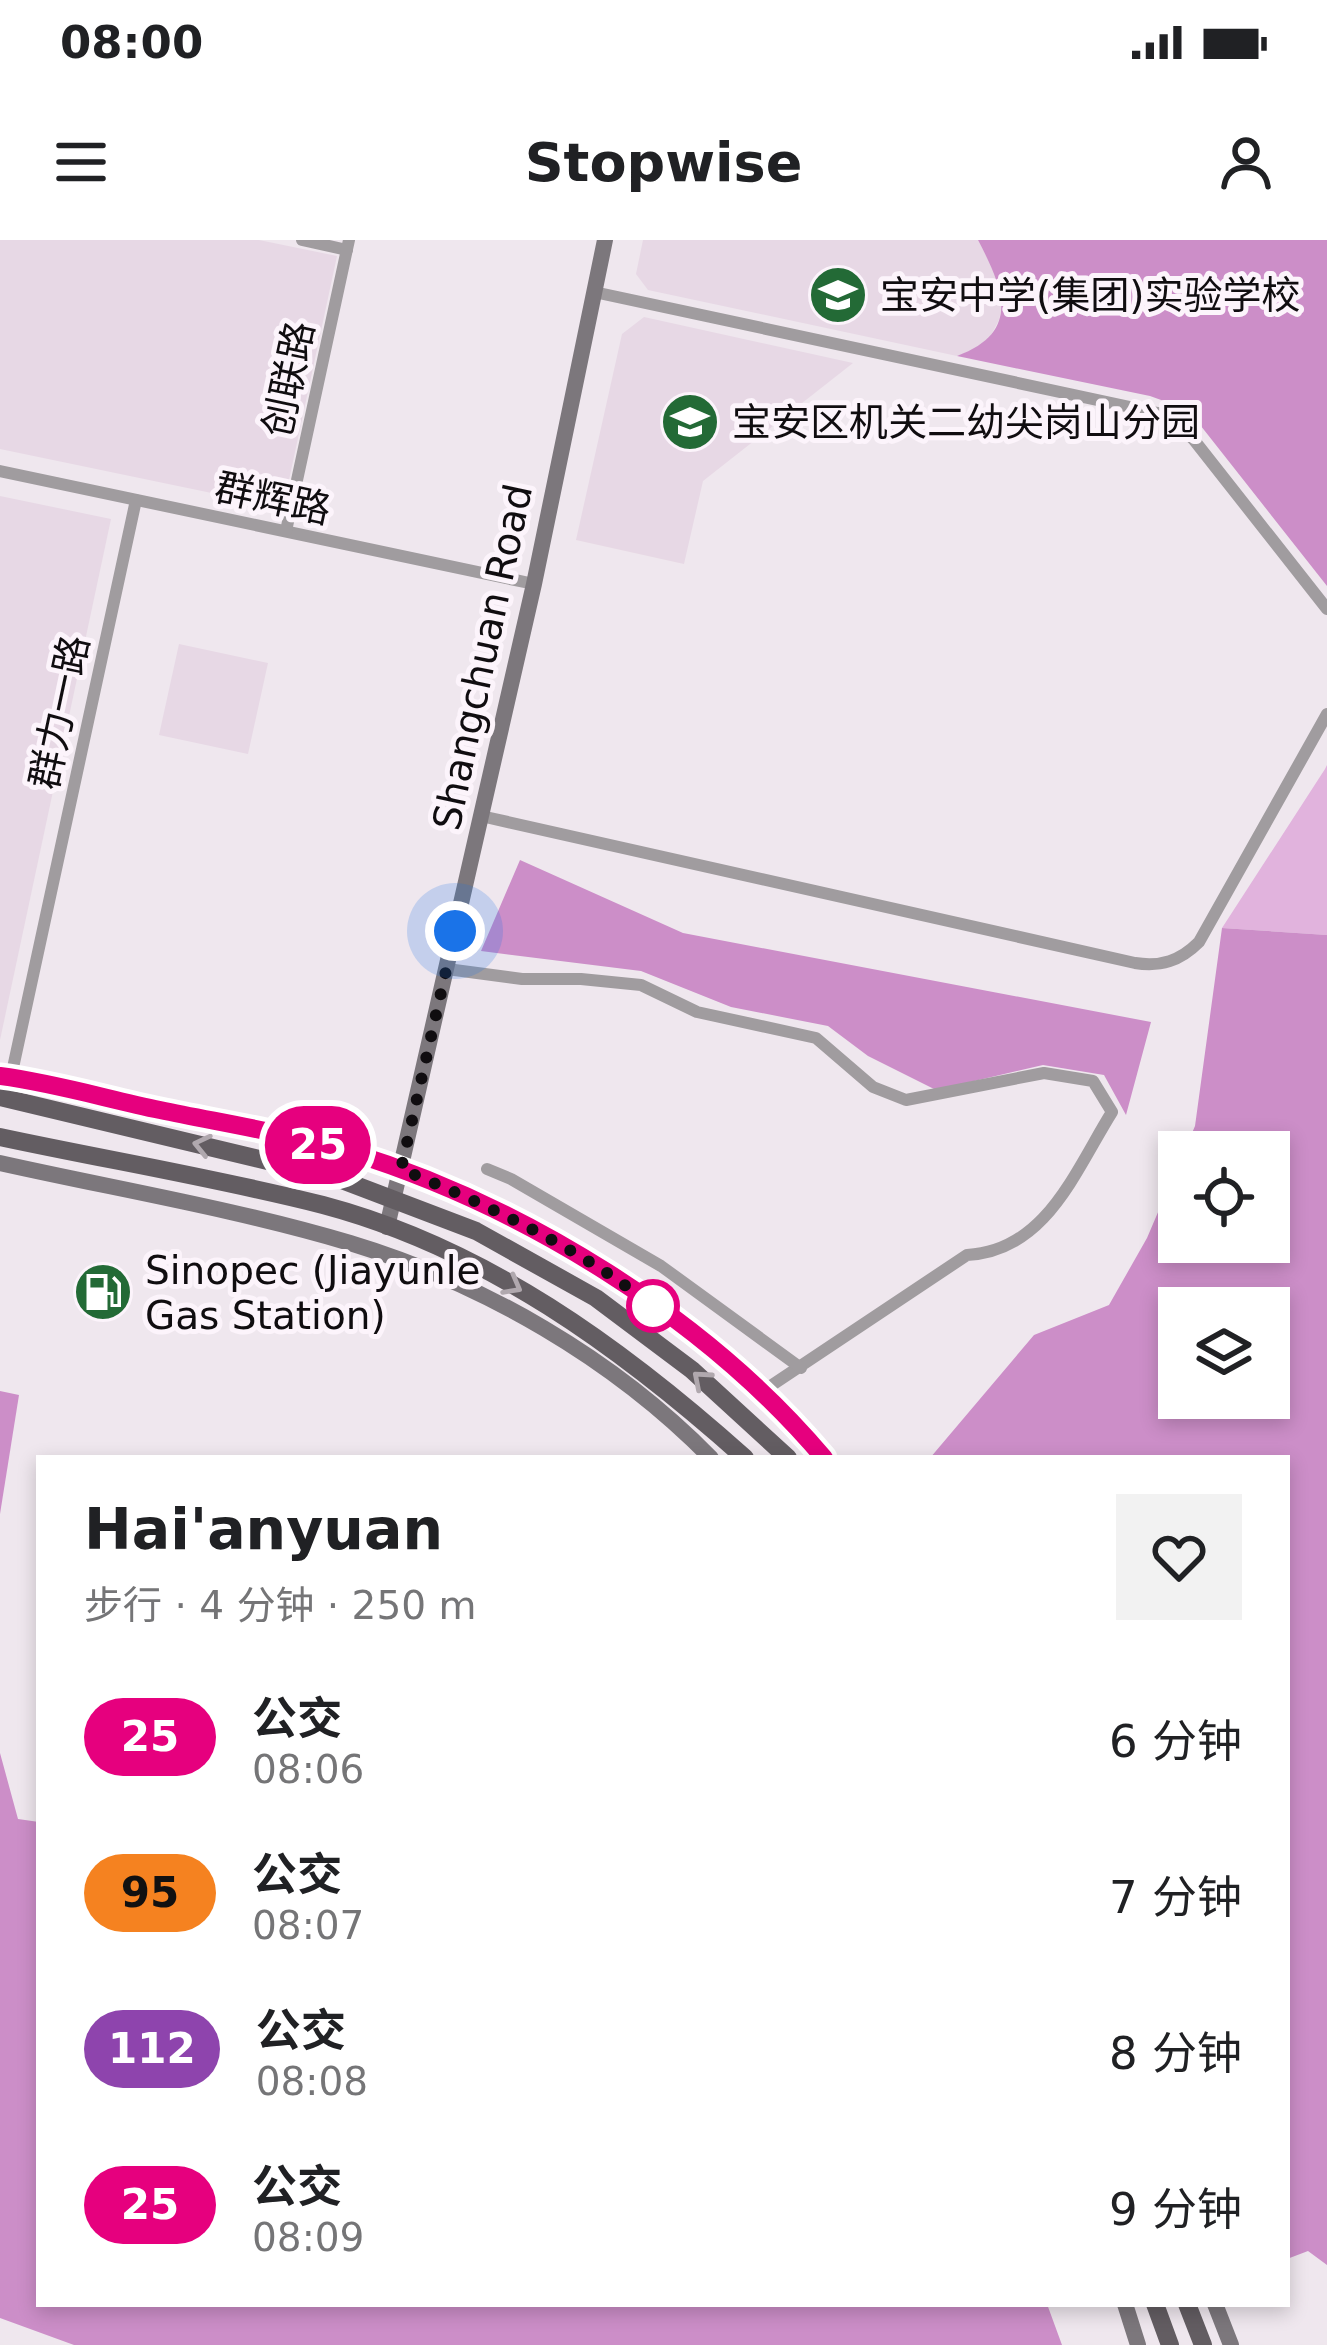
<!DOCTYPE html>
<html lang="zh">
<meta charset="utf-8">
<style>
:root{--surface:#fff;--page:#f2f2f2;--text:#202124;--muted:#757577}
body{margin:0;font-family:"DejaVu Sans","Noto Sans SC",sans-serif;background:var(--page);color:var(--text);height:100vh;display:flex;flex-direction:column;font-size:45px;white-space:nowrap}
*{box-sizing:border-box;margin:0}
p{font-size:39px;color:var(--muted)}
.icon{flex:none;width:66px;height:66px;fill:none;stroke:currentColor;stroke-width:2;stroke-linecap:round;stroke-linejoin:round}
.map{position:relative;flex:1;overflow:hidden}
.drawer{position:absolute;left:36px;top:1215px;width:1254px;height:852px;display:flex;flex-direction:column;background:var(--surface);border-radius:0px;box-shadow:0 6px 18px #0003}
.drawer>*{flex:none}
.badge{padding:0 24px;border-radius:39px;font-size:42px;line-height:78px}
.controls{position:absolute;left:1158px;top:891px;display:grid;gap:24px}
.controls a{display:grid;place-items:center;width:132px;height:132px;border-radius:0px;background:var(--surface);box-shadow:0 6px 18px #0003;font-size:60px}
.you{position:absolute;width:60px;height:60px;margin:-30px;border:9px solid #fff;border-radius:50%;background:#1a73e8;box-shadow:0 0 0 18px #1a73e833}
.map>.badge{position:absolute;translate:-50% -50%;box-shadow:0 0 0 6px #fff}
.round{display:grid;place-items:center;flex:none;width:126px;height:126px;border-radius:0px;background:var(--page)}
.overview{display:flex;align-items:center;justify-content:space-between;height:204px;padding:0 48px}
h1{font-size:57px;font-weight:700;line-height:90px}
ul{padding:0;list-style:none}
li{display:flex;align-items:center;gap:36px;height:156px;padding:0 48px}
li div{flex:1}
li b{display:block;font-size:45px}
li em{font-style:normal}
li .badge{min-width:132px;font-weight:700;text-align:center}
.status{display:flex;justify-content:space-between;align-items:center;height:84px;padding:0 60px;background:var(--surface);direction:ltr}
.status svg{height:33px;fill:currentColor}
header{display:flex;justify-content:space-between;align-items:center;height:156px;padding:0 48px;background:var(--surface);font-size:54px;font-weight:700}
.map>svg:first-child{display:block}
.built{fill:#e7d8e5}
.green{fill:#e1b3dd}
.forest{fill:#cc8ec8;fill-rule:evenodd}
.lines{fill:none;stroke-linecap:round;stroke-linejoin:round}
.minor{stroke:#a09c9f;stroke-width:12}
.secondary{stroke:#7c777c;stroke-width:16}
.primary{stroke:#635d62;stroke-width:18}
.oneway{stroke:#b0a8ae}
.line-casing{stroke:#fff;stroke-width:27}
.line{stroke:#e6007e;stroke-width:18}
.walk{stroke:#100d10;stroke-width:12;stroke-dasharray:0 21.6}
.stop-dot{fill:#fff;stroke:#e6007e;stroke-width:6}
.labels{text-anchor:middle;stroke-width:10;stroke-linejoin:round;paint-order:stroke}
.poi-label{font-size:39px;fill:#100d10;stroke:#fcf4fb;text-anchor:start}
.street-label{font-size:39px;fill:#100d10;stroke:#fcf4fb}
</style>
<div class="status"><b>08:00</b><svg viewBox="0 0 49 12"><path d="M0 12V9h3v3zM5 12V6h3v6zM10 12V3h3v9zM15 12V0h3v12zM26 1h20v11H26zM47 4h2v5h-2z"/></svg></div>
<header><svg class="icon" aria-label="menu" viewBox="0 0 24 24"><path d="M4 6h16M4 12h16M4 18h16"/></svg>Stopwise<svg class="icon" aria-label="person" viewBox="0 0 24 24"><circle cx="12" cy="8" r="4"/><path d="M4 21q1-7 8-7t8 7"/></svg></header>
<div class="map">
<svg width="1327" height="2105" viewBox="0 0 1327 2105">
<rect width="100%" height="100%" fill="#efe7ee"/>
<g class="built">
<path d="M0,0H259L337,16L283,268L0,209Z"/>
<path d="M643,0H978L1000,42L1003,61L999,80L990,97L975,109L957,116L648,50L636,34Z"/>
<path d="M644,77L853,123L703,241L684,324L576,300L622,94Z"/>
<path d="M0,256L111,279L0,800Z"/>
<path d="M179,404L268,423L248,514L159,495Z"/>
</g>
<path class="green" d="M1327,525V695L1222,688L1325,529Z"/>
<g class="forest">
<path d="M978,0H1327V346L1197,181L1175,165L1150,156L957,116C1022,92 1003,48 978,0Z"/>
<path d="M520,620L683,693L1151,782L1126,875L1104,835L1043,825L936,850L868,816L828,786L731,767L641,731L481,711Z"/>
<path d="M1222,688L1327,695V2025L1308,2011L1287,2019V1218H930L1034,1095L1109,1065L1147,998L1179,923V1002H1269V912H1184L1195,886ZM1179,1068H1269V1158H1179Z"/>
<path d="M0,1151L19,1155L0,1274Z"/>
<path d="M0,1513L18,1579L39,1582V2064H1047L1062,2105H74L0,2078Z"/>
</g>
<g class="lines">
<g class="minor">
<path d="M302,0L347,10"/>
<path d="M594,52L1158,173L1178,184L1194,200L1327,369"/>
<path d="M0,231L534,344"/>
<path d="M286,291L349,0"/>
<path d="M481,576L1135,723C1161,727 1180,721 1199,702L1327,474"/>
<path d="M447,729L522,739H581L641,745L697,772L816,798L873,847L906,860L1044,833L1093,841L1112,872C1075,931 1046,1011 967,1015L760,1153"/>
<path d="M11,837L136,260"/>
<path d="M487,929L511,939L661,1026L801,1128"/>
</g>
<g class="secondary">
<path d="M0,836C57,844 113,860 169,872C228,885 290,894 347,911C522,965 706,1078 824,1218"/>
<path d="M0,923C116,949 236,969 350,1003C483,1043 614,1119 711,1218"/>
<path d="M387,987L534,344L605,0"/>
<path d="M1125,2064L1138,2105"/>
<path d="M1215,2064L1231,2105"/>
</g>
<g class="primary">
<path d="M0,857L334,937L476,991L596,1058L692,1130L788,1218"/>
<path d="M0,897C107,920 217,938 323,965C485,1008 622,1108 745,1218"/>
<path d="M1155,2064L1170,2105"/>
<path d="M1187,2064L1203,2105"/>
</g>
</g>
<defs><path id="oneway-chevron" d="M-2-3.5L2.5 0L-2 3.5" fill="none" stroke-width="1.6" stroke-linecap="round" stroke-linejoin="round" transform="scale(3)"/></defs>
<g class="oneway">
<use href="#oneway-chevron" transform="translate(202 905) rotate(-167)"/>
<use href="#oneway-chevron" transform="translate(513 1046) rotate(29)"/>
<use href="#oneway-chevron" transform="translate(701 1139) rotate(-139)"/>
</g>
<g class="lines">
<g class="line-casing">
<path id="line" d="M0,836C54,843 107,859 160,870C222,883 287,893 347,911C522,965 705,1077 824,1218"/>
</g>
<use href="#line" class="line"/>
<path class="walk" d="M455,691L401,929C489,966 578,1007 653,1066"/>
</g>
<defs>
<g id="school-disc" transform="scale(3)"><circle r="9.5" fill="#236a36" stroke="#fcf4fb"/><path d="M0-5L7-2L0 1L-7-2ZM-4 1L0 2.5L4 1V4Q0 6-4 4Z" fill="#fff"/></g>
<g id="fuel-disc" transform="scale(3)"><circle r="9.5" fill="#236a36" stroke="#fcf4fb"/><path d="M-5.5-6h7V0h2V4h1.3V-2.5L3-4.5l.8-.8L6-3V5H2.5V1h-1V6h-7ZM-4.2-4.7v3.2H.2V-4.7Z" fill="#fff"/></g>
</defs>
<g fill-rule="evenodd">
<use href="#school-disc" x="838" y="55"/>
<use href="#school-disc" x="690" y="182"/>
<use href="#fuel-disc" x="103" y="1052"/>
</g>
<circle class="stop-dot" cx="653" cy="1066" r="24"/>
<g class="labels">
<g class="poi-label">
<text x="880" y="69">宝安中学(集团)实验学校</text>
<text x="732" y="196">宝安区机关二幼尖岗山分园</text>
<text x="145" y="1044">Sinopec (Jiayunle<tspan x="145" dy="45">Gas Station)</tspan></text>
</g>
<g class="street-label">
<text transform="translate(288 139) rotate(-78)" y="14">创联路</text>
<text transform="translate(273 258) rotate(12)" y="14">群辉路</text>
<text transform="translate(482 417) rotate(-78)" y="14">Shangchuan Road</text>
<text transform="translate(59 472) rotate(-78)" y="14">群力一路</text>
</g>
</g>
</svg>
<div class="controls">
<a><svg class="icon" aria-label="locate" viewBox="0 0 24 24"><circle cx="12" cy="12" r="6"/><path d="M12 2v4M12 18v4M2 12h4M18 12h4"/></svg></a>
<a><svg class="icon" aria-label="layers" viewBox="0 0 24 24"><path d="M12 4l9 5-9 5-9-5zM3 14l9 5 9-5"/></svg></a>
</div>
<div class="you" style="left:455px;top:691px"></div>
<b class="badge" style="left:318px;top:905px;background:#e6007e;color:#fff">25</b>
<section class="drawer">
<div class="overview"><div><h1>Hai'anyuan</h1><p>步行 · 4 分钟 · 250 m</p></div><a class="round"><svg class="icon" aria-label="heart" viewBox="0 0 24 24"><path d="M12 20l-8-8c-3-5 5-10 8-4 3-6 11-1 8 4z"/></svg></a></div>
<ul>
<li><span class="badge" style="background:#e6007e;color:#fff">25</span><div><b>公交</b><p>08:06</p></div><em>6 分钟</em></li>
<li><span class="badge" style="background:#f58220;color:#111">95</span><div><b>公交</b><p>08:07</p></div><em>7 分钟</em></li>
<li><span class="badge" style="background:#8e44ad;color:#fff">112</span><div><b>公交</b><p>08:08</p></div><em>8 分钟</em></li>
<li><span class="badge" style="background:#e6007e;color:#fff">25</span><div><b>公交</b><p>08:09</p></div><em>9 分钟</em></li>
</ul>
</section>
</div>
